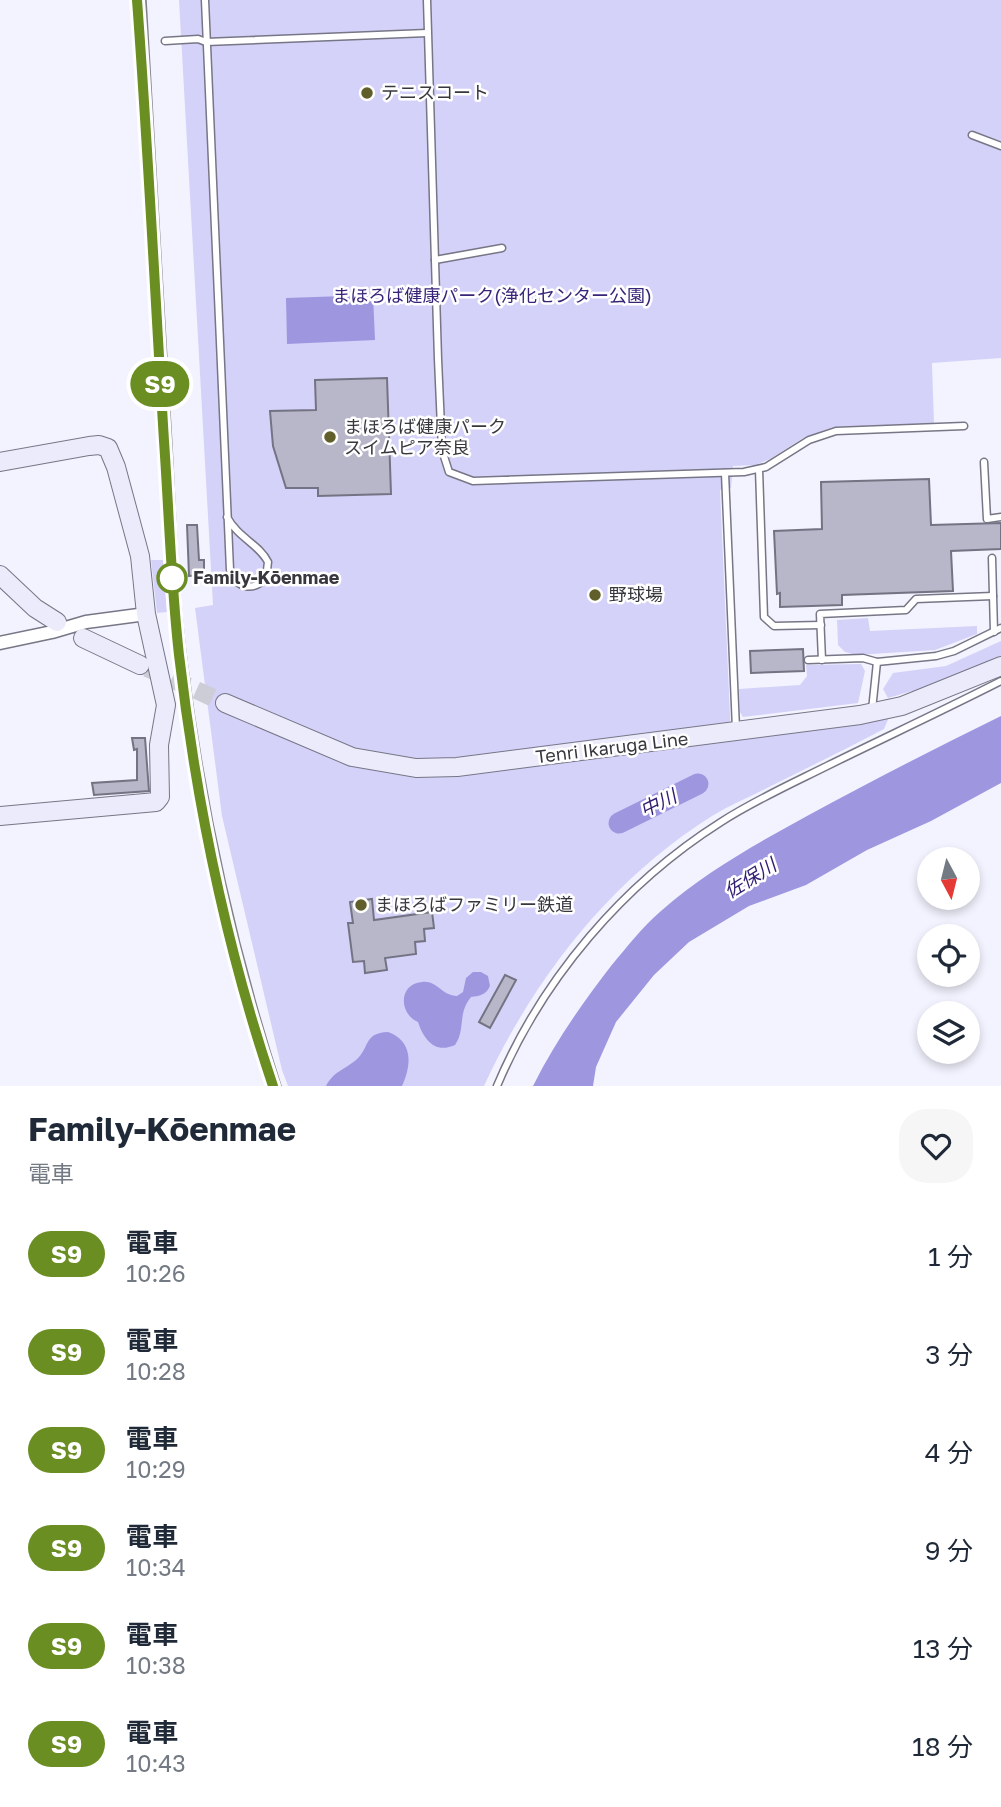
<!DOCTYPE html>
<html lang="ja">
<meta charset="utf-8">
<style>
:root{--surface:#fff;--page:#f6f6f7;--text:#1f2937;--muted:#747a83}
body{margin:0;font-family:"Golos Text","Noto Sans JP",sans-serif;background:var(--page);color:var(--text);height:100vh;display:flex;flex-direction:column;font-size:26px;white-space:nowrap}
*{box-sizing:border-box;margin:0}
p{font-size:23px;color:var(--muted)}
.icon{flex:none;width:38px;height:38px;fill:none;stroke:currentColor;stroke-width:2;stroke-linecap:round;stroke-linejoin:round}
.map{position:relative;height:1086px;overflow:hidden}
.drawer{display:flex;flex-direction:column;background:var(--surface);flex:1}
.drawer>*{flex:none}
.badge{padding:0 14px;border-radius:23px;font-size:24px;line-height:46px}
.needle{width:46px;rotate:173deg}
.fabs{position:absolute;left:917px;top:847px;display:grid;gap:14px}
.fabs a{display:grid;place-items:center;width:63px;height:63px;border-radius:50%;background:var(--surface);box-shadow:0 4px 10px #0003;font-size:35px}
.map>.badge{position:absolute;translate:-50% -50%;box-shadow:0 0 0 4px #fff}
.round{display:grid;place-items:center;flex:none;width:74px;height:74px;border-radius:28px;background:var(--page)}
.headline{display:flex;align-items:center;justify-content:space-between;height:119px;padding:0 28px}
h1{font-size:33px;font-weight:700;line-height:52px}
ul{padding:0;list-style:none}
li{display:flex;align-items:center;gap:21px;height:98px;padding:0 28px}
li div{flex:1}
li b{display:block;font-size:26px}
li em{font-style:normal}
li .badge{min-width:77px;font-weight:700;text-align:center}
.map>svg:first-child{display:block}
.green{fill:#d4d2f9}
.water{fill:#9e97e0}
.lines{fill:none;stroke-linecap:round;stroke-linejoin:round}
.river{stroke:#9e97e0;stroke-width:21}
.building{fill:#b7b7c9;stroke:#737383;stroke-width:2}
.secondary-tunnel{stroke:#cdcdd8;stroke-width:18;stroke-dasharray:18 9;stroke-linecap:butt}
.lane-casing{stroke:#767686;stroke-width:9}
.street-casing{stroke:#767686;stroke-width:15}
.secondary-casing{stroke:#767686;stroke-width:20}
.lane{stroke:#fff;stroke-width:6}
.street{stroke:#fff;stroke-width:12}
.secondary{stroke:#ecebfc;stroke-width:18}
.rail{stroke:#808089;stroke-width:3.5}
.line-casing{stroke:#fff;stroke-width:16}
.line{stroke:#6b8e23;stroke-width:10}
.poi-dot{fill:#605f2c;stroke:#fff;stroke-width:2.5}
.stop-dot{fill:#fff;stroke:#6b8e23;stroke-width:3.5}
.labels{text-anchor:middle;stroke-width:5;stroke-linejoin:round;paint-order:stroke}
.poi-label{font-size:18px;fill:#37373e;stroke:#fff;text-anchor:start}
.park-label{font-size:18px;fill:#382478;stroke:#fff}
.stop-label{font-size:18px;font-weight:bold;fill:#37373e;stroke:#fff;text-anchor:start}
.street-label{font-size:18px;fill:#37373e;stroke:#fff}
.water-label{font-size:19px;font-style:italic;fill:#321d71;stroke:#fff}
</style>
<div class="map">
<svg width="1001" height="1086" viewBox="0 0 1001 1086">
<rect width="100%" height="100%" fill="#f3f3ff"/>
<g class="green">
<path d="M179,0H1001V358L932,363L934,424L833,427L803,438L770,459L755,465L733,466L731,488L720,490L731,738L890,715L884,729C846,749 807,768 769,787C750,797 730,805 712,816C610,880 534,978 484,1086H288L282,1070L222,816L195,608L213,605Z"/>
<path d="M151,560H163L167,612L157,613Z"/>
<path d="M868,618L870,631L977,626V634L935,650L856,655L845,652L838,645L837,620Z"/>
<path d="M1001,641V660L913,696L912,691L888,698L883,689L893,673L946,666Z"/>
<path d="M861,664L865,671L858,703L743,717L740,712L739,689L800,685L807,676L806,665Z"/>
</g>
<g class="water">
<path d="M373,295L375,340L287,344L286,298Z"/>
<path d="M1001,716V783L931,821L867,850L806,885L749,906L689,942L654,975L616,1022L596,1067L593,1086H533C555,1042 581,1005 611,966C627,947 642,927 661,911C705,872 756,844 807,816C871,781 936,748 1001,716Z"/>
<path d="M473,972H481L488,976L490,986C486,995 479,996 471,997C457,1014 466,1029 455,1045C435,1054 424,1040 418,1022C399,1014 398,984 422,982C437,980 442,996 457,996L463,992L466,978Z"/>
<path d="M388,1032C413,1041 412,1065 402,1086H326C334,1071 344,1070 356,1060C370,1048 363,1033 388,1032Z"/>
</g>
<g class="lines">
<path class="river" d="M619,823L698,784"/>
</g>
<g class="building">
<path d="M387,378L391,494L318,496V488H286L273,446L270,411L316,410L315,380Z"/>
<path d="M929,479L931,525L1001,523V549L951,551L953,591L842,595V605L780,607V593L777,594L774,531L822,529L821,482Z"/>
<path d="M187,525H197L199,560H204V575L189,576Z"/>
<path d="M803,649L804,671L751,673L750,651Z"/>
<path d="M132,738H145L149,791L94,795L92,783L137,780V749L134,750Z"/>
<path d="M372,899L374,920L432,912L434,928L424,929L425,941L415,942L416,954L385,958L387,970L365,973L364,961L353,962L348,923H353L350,902Z"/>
<path d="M505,975L516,980L490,1028L479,1022Z"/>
</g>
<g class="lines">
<path class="secondary-tunnel" d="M147,668L225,703"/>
<g class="lane-casing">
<g id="lane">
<path d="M205,0L230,570C236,588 253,592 266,578L268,562C259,544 238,538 227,517"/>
<path d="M427,0L438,359L442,450L449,472L473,481L744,472L766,467L809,440L836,431L964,426"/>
<path d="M165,41L198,39L206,42L427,33"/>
<path d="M972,135L1001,146"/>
<path d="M435,260L502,248"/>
<path d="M984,462L987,519L1001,517"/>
<path d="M759,469L764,617L774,626L821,625"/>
<path d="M725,473L736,729"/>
<path d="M992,558L994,632"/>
<path d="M808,660L863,658L877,662L936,656L954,651L1001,628"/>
<path d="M822,660L820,614L906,610L916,599L993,596"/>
<path d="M872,710L877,662"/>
<path d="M497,1086C542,979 623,884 721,822C755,800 793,783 829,765C886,737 944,710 1001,681"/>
</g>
</g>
<g class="street-casing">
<path id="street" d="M0,643L52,632L86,622L146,614"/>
</g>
<g class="secondary-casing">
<g id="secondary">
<path d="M0,462L89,446L99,445L108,448L116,467L140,556L146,614L166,705L159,745L160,797L156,802L0,816"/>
<path d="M0,575L35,608L57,622"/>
<path d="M83,638L140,665"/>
<path d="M225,703L352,757L416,768L457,767L860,715L902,706L1001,666"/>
</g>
</g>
<use href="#lane" class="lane"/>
<use href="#street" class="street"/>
<use href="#secondary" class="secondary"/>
<path class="rail" d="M145,0C155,149 162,298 171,446C175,518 177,590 186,661C204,806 235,947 280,1086"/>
</g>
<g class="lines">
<g class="line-casing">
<path id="line" d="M137,0C148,147 155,294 164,441C169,512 171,584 179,655C196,801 226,947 273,1086"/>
</g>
<use href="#line" class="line"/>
</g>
<g class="poi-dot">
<circle cx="367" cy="93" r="7"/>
<circle cx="330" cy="437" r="7"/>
<circle cx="595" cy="595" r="7"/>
<circle cx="361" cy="905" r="7"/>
</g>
<circle class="stop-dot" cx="172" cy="578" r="14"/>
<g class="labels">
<g class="poi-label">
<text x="381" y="99">テニスコート</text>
<text x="344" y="433">まほろば健康パーク<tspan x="344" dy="21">スイムピア奈良</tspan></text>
<text x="609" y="601">野球場</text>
<text x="375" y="911">まほろばファミリー鉄道</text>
</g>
<g class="park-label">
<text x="492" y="302">まほろば健康パーク(浄化センター公園)</text>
</g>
<g class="stop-label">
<text x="193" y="584">Family-Kōenmae</text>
</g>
<g class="street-label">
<text transform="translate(612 748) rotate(-7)" y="6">Tenri Ikaruga Line</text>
</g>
<g class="water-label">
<text transform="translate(658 803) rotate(-26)" y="7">中川</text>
<text transform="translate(750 878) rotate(-32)" y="7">佐保川</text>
</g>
</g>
</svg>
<div class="fabs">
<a><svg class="needle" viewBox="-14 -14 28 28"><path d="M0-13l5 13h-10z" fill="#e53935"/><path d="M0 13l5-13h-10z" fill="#747a83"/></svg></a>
<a><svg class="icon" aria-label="locate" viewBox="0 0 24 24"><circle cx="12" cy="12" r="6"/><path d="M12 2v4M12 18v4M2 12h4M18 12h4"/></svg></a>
<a><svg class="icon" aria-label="layers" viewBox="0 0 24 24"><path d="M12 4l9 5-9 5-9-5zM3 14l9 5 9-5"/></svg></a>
</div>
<b class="badge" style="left:160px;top:384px;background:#6b8e23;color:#fff">S9</b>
</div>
<section class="drawer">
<div class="headline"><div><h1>Family-Kōenmae</h1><p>電車</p></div><a class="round"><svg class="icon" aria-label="heart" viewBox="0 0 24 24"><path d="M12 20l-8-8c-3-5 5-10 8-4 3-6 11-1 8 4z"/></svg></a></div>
<ul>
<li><span class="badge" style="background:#6b8e23;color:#fff">S9</span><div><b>電車</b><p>10:26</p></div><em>1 分</em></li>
<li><span class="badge" style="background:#6b8e23;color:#fff">S9</span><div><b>電車</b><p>10:28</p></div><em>3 分</em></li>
<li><span class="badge" style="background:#6b8e23;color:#fff">S9</span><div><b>電車</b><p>10:29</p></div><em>4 分</em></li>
<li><span class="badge" style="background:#6b8e23;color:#fff">S9</span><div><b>電車</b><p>10:34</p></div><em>9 分</em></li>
<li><span class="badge" style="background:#6b8e23;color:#fff">S9</span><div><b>電車</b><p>10:38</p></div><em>13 分</em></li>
<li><span class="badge" style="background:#6b8e23;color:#fff">S9</span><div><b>電車</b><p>10:43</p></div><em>18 分</em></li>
</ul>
</section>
